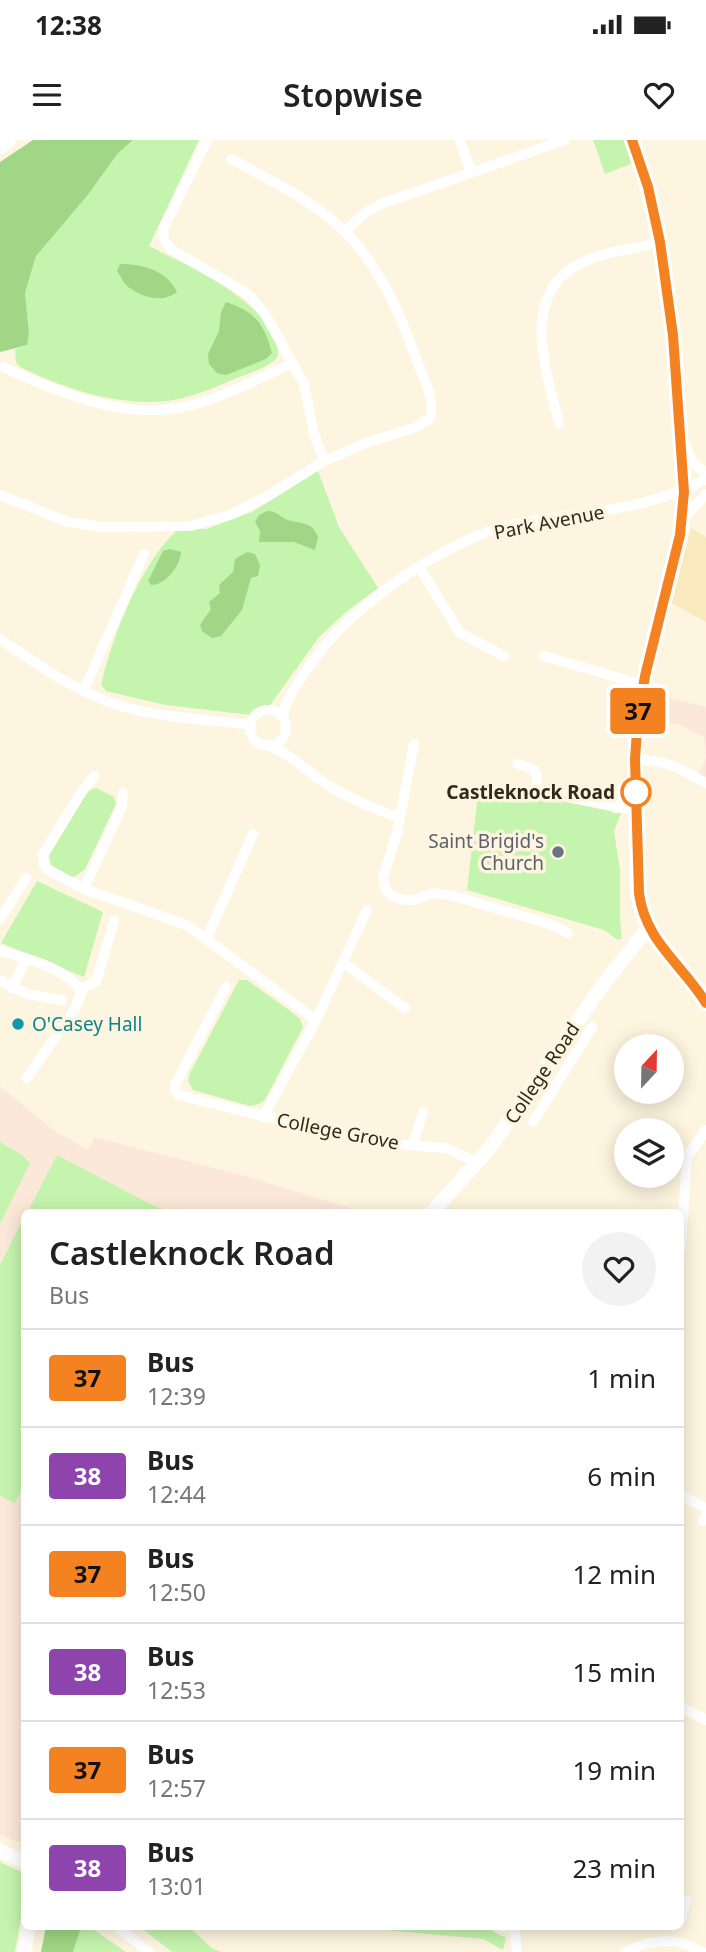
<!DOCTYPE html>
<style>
:root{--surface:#fff;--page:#f2f2f2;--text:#222;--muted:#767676;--line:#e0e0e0}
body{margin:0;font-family:"Noto Sans",sans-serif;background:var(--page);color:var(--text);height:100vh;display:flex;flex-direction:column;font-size:26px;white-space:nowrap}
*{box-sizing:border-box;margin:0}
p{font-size:23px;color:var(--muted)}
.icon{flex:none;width:38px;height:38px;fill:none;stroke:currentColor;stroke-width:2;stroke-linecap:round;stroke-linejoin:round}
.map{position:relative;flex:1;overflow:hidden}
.panel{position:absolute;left:21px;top:1069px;width:663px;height:721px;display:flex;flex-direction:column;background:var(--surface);border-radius:10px;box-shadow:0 4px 18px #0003}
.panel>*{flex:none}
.badge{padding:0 14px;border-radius:5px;font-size:24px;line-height:46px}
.needle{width:46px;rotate:22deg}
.buttons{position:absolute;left:614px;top:894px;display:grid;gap:14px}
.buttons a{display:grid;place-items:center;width:70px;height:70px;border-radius:50%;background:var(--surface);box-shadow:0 4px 18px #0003;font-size:35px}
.map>.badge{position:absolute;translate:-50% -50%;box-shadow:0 0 0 4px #fff}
.round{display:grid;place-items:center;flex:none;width:74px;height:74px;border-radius:37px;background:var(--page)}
.summary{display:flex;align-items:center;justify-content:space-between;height:119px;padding:0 28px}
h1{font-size:33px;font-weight:600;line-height:52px}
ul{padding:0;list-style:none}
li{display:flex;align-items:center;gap:21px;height:98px;padding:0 28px;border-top:2px solid var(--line)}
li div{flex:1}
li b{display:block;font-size:26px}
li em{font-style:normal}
li .badge{min-width:77px;font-weight:700;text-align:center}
.status{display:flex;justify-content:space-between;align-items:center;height:49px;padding:0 35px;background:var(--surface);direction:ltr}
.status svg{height:19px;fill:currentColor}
header{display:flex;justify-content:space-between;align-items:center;height:91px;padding:0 28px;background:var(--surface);font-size:32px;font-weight:600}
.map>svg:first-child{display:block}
.built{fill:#fae9bd}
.education{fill:#fce8d8}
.green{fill:#c5f4ae}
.forest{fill:#a0d685}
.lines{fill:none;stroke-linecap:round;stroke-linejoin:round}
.minor{stroke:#fff;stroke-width:10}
.tertiary{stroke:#fff;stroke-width:14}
.secondary{stroke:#fff;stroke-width:16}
.motorway{stroke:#fff;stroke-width:21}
.line-casing{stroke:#fff;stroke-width:16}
.line{stroke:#f58220;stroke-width:10}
.stop-dot{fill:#fff;stroke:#f58220;stroke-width:3.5}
.worship-dot{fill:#6b7280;stroke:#fef5e0;stroke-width:2.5}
.culture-dot{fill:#0f9aa8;stroke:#fef5e0;stroke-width:2.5}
.labels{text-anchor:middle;stroke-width:7;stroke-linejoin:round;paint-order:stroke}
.street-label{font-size:19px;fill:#2f2a1c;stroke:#fef5e0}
.stop-label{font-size:19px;font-weight:bold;fill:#2f2a1c;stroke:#fef5e0;text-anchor:end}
.worship-label{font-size:19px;fill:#5b616d;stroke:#fef5e0;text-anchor:end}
.culture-label{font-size:19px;fill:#0d838f;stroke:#fef5e0;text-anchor:start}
</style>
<div class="status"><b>12:38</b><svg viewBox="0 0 49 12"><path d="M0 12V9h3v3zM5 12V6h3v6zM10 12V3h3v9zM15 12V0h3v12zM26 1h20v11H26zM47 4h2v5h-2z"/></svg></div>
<header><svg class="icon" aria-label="menu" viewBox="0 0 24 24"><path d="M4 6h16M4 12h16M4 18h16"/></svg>Stopwise<svg class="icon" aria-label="heart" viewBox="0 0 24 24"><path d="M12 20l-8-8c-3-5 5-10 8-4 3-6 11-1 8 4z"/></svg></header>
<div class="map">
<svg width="706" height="1812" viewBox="0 0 706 1812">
<rect width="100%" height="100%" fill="#fef5e0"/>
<path class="built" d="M691,388L706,397V482L672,463Z"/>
<g class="education">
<path d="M651,553L706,567V640L698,636L706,618L704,597L677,584L650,579Z"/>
<path d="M0,946L52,989L88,1010L94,997L245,1036L367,1073H24V1704L0,1695Z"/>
</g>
<g class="green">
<path d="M133,0H199L149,106C188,126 280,165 278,217C266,229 249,233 234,239C214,248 190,258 167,261C117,266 65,249 20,227L16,222L15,209L27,205L29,193L25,153L36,116L87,56L118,13Z"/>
<path d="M593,0H624L633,23L605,34Z"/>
<path d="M318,331L339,387L378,448L346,472L319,497L271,564L251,575L165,565L106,551L101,545C112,497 141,423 177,390L206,389L252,372Z"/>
<path d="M479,644L621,673L614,691L620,730V779L622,798L618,800L604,790L467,750Z"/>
<path d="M96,648L114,657L116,664L85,729L76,736L67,738L51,725L49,716L88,651Z"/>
<path d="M37,741L103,772L84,837L1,803Z"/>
<path d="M239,840H247L293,873L300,879L303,887L265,960L259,964L250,966L193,950L188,941L189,935Z"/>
<path d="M0,1002L22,1015L30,1023L0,1084Z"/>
<path d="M57,1015L156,1067L180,1073H27Z"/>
<path d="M24,1077V1344L15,1363L0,1356V1125Z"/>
<path d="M0,1722L24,1733V1760L15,1812H0Z"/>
<path d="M46,1787H90L126,1812H41Z"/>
<path d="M140,1787H189L212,1808L221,1812H172Z"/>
<path d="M382,1787H484L506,1798L503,1810L483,1799L386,1790Z"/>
</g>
<g class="forest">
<path d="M33,0H133L118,13L87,56L36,116L25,153L29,193L27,205L0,212V22Z"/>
<path d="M120,124C143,124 166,130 177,152C162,164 141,157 127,146C123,142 121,136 117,131Z"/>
<path d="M226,162C256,172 264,184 272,213L266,219L226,235L217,233L209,224L208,214L219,191L221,172Z"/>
<path d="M267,371C278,371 279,377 288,380C301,384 312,381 318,397L315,410L294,402H259L260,391L255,382L259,375Z"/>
<path d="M170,409L181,412C180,426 166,445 151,445L148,441L163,411Z"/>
<path d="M247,412L255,414L260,425L258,436L251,438L242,470L221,496L212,498L202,491L200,485L211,469L209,462L220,453L219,445L233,432L235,419Z"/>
<path d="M46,1787H81L73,1812H41Z"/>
</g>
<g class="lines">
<g class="minor">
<path d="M207,0L163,89L164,100L172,110L240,149L250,156L265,174L304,244L314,294L324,321"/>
<path d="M460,0L471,32"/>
<path d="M345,91L365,73L381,64L565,0"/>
<path d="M3,227C59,252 116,278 178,268C214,262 259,238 293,223"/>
<path d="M559,283C547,234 519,157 577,125C601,111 633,110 660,102"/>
<path d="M685,303L692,322L706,333"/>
<path d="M0,355L68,382L104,387L190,386L230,375L268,356L324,321L371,301L415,288L430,278C436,260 423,238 417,221C401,176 379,125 344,91C312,60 270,40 231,19"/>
<path d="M682,380L706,354"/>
<path d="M419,427L460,493L504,516"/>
<path d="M0,499C38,525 82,556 128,568C167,578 210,580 251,585"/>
<path d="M544,516L643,545"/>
<path d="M84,550L144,414"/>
<circle cx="268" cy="588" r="18"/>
<path d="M283,578C283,561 305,532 315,518C354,464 451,396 516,384C579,372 648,371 706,339"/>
<path d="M414,604L397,693L383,738L385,748L390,755L404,760H414L434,753L450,755L550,784L568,793"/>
<path d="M266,605C289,612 306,631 326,644C349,658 374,669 400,678"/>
<path d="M635,619C668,621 678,627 706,643"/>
<path d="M518,624L533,629L537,634L536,649L543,652L637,671"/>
<path d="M94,636L81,653L43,714L44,726L47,729L84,749L122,666L123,653"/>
<path d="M616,668L618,649"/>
<path d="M84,749L187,785L316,880"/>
<path d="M0,779L26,738"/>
<path d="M207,798L253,694"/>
<path d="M0,811C23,817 71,829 81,853L75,869L27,938"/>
<path d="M344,823L405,868"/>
<path d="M0,840L27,854L62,860"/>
<path d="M226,847L175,945V950L178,955L324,991L396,1004L446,1008L478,1023"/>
<path d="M12,848L26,819"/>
<path d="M79,849L96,842L114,781"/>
<path d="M263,977L316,880L367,770"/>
<path d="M533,982L592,887"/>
<path d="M413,1005L423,972"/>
<path d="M681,1108L687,1017L706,990"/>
<path d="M681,1356L706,1368"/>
<path d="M703,1381L706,1374"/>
<path d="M681,1567L706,1580"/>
<path d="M681,1779L686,1760"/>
<path d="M117,1787L149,1812"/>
<path d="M499,1787H514L517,1812"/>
<path d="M625,1812C653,1798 676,1797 703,1812"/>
</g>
<g class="tertiary">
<path d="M431,1073L490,1008L599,850L648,788"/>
<path d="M0,1711L24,1721"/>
<path d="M24,1812L29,1787"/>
</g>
<path class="secondary" d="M632,0L648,47L660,102L673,195L684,352L680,395L645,536L638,577L635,619L638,753C645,801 682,824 706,862"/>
<path class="motorway" d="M0,3L5,0"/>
</g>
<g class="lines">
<g class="line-casing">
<path id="line" d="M632,0L648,47L660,102L673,195L684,352L680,395L645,536L638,577L635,619L639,753C645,801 682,824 706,863"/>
</g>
<use href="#line" class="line"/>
</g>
<circle class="stop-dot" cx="636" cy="652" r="14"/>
<circle class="worship-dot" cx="558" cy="712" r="7"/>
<circle class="culture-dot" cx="18" cy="884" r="7"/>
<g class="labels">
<g class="street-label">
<text transform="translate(549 382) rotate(-11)" y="7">Park Avenue</text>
<text transform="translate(542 933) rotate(-56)" y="7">College Road</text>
<text transform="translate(338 991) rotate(11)" y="7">College Grove</text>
</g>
<g class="stop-label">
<text x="615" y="659">Castleknock Road</text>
</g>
<g class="worship-label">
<text x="544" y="708">Saint Brigid's<tspan x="544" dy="22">Church</tspan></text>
</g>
<g class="culture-label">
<text x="32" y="891">O'Casey Hall</text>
</g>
</g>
</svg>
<div class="buttons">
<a><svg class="needle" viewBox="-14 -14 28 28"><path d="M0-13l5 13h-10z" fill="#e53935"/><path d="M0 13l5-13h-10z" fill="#767676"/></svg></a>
<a><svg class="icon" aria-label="layers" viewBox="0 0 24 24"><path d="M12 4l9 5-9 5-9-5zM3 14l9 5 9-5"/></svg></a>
</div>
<b class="badge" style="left:638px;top:571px;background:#f58220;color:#111">37</b>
<section class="panel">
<div class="summary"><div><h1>Castleknock Road</h1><p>Bus</p></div><a class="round"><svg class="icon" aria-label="heart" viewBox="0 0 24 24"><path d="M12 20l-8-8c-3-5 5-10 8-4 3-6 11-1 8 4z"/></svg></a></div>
<ul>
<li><span class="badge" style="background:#f58220;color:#111">37</span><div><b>Bus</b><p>12:39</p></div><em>1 min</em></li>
<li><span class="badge" style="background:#8e44ad;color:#fff">38</span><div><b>Bus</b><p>12:44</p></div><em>6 min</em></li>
<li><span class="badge" style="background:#f58220;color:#111">37</span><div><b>Bus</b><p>12:50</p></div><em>12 min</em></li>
<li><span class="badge" style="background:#8e44ad;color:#fff">38</span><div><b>Bus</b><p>12:53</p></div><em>15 min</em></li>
<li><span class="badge" style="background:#f58220;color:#111">37</span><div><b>Bus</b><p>12:57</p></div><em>19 min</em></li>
<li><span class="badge" style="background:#8e44ad;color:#fff">38</span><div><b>Bus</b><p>13:01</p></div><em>23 min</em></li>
</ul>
</section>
</div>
